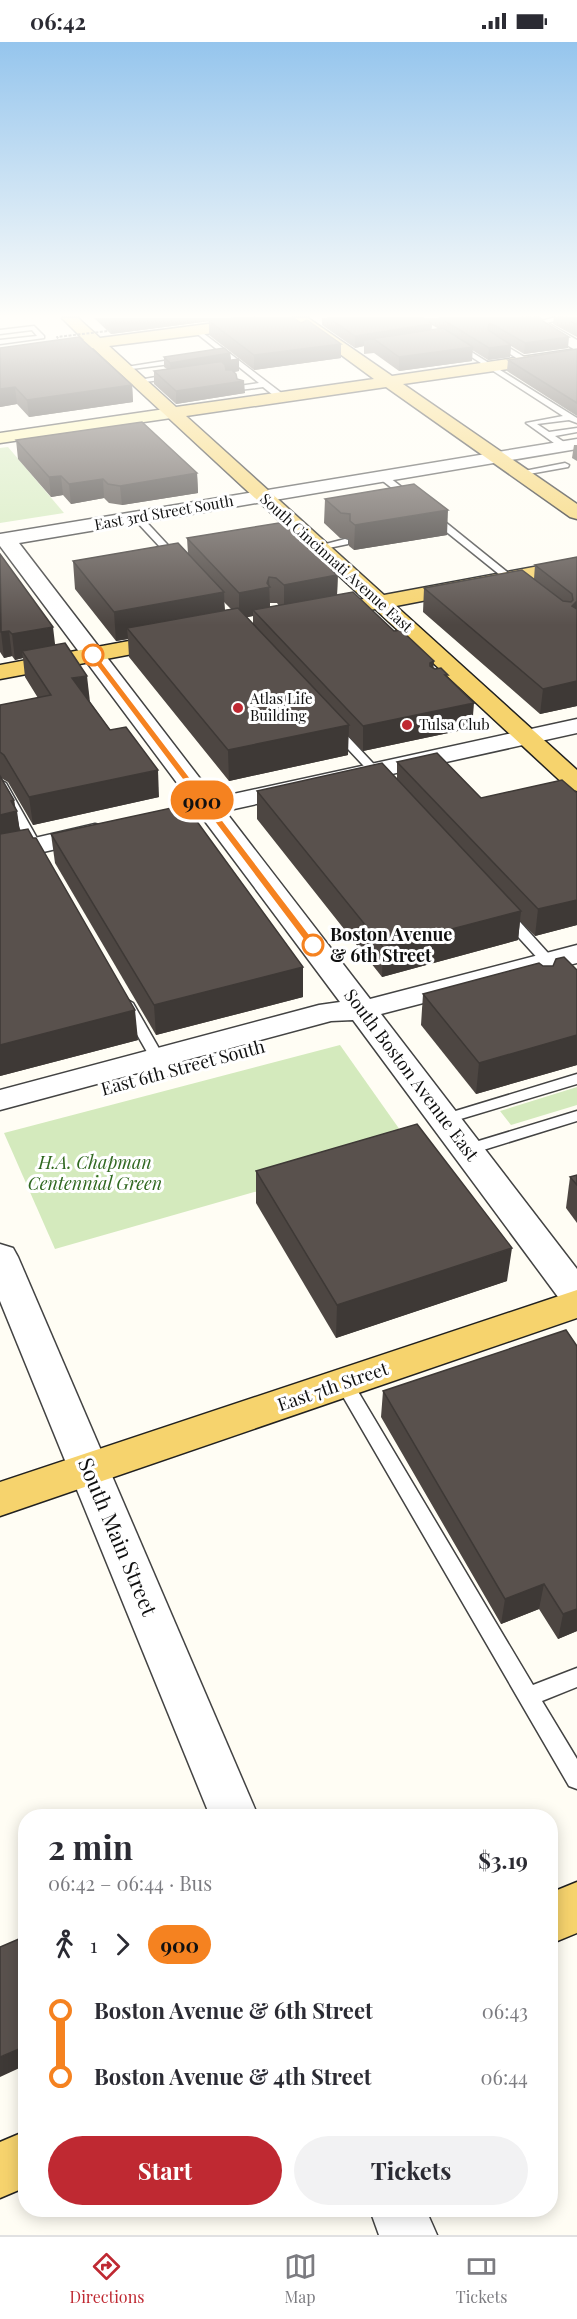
<!DOCTYPE html>
<meta charset="utf-8">
<style>
:root{--surface:#fff;--page:#f2f2f3;--text:#2b2b33;--muted:#7c7c81;--line:#e1e1e2;--accent:#bf2932}
body{margin:0;font-family:"Playfair Display",serif;background:var(--page);color:var(--text);height:100vh;display:flex;flex-direction:column;font-size:22px;white-space:nowrap}
*{box-sizing:border-box;margin:0}
p{font-size:20px;color:var(--muted)}
.icon{flex:none;width:33px;height:33px;fill:none;stroke:currentColor;stroke-width:2;stroke-linecap:round;stroke-linejoin:round}
.map{position:relative;flex:1;overflow:hidden}
.panel{position:absolute;left:18px;top:1767px;width:540px;height:408px;display:flex;flex-direction:column;background:var(--surface);border-radius:24px;box-shadow:0 3px 15px #0003}
.panel>*{flex:none}
.badge{padding:0 12px;border-radius:20px;font-size:21px;line-height:39px}
.map>.badge{position:absolute;translate:-50% -50%;box-shadow:0 0 0 3px #fff}
.legs{display:flex;align-items:center;gap:9px;height:66px;padding:0 30px;font-size:20px}
.legs p{margin-inline-start:auto}
.head{display:flex;align-items:center;justify-content:space-between;height:102px;padding:0 30px}
h1{font-size:33px;font-weight:700;line-height:45px}
.cta{display:flex;gap:12px;margin-top:auto;padding:12px 30px}
.cta a{flex:1;height:69px;border-radius:36px;background:var(--accent);color:#fff;font-size:24px;font-weight:700;line-height:69px;text-align:center}
.cta a+a{background:var(--page);color:var(--text)}
ul{padding:0 30px;list-style:none}
li{display:flex;align-items:center;gap:21px;height:66px;font-size:22px}
li i{display:grid;place-items:center;width:9px;height:100%;margin:0 8px;background:currentColor}
li i::after{content:'';width:15px;height:15px;margin:-8px;border:4px solid;border-radius:50%;background:var(--surface)}
li p{margin-inline-start:auto}
li:first-child i{background:linear-gradient(#0000 50%,currentColor 0)}
li:last-child i{background:linear-gradient(currentColor 50%,#0000 0)}
.status{display:flex;justify-content:space-between;align-items:center;height:42px;padding:0 30px;background:var(--surface);direction:ltr}
.status svg{height:16px;fill:currentColor}
.tab-bar{display:flex;justify-content:space-around;align-items:center;height:84px;border-top:2px solid var(--line);background:var(--surface);font-size:16px;color:var(--muted)}
.tab-bar a{display:grid;justify-items:center;gap:3px}
.tab-bar .active{color:var(--accent)}
.map>svg:first-child{display:block}
.green{fill:#d4eabd}
.lines{fill:none;stroke-linecap:round;stroke-linejoin:round}
.service-casing{stroke:#434343;stroke-width:3}
.tertiary-casing{stroke:#434343;stroke-width:3}
.secondary-casing{stroke:#323232;stroke-width:3}
.primary-casing{stroke:#212121;stroke-width:3}
.service{fill:#fff;fill-rule:evenodd}
.tertiary{fill:#fff;fill-rule:evenodd}
.secondary{fill:#fdf4b0;fill-rule:evenodd}
.primary{fill:#f6d36d;fill-rule:evenodd}
.path-bridge{stroke:#323232;stroke-width:2;stroke-dasharray:3 1.5;stroke-linecap:butt}
.wall{fill:#4d4642;fill-rule:evenodd}
.shaded-wall{fill:#3e3936}
.building{fill:#59514d;stroke:#3e3936;stroke-width:1.5}
.line-1{fill:#f58220;stroke:#fff;stroke-width:1.5}
.stop-1-dot{fill:#fff;stroke:#f58220;stroke-width:3}
.poi-dot{fill:#bf2932;stroke:#fff;stroke-width:2}
.labels{text-anchor:middle;stroke-width:6;stroke-linejoin:round;paint-order:stroke}
.far-street-label{font-size:15px;fill:#101010;stroke:#fff}
.far-poi-label{font-size:15px;fill:#101010;stroke:#fff;text-anchor:start}
.stop-label{font-size:18px;font-weight:bold;fill:#101010;stroke:#fff;text-anchor:start}
.street-label{font-size:18px;fill:#101010;stroke:#fff}
.park-label{font-size:18px;font-style:italic;fill:#306820;stroke:#fff}
.near-street-label{font-size:21px;fill:#101010;stroke:#fff}
</style>
<div class="status"><b>06:42</b><svg viewBox="0 0 49 12"><path d="M0 12V9h3v3zM5 12V6h3v6zM10 12V3h3v9zM15 12V0h3v12zM26 1h20v11H26zM47 4h2v5h-2z"/></svg></div>
<div class="map">
<svg width="577" height="2193" viewBox="0 0 577 2193">
<rect width="100%" height="100%" fill="#fffdf4"/>
<g class="green">
<path d="M8,405L64,471L0,481V406Z"/>
<path d="M340,1003L412,1105L55,1207L4,1091Z"/>
<path d="M577,1045V1063L511,1083L500,1069Z"/>
</g>
<g class="lines">
<g class="service-casing">
<g id="service">
<path d="M552,276H568L537,283L534,281Z"/>
<path d="M34,284L44,294V296L0,302V298L37,294L32,288L0,292V288Z"/>
<path d="M195,288H199L284,353V357H278L263,345L239,348V344L259,341L195,290Z"/>
<path d="M492,298H496L531,319L524,321L492,300Z"/>
<path d="M453,301H457L577,376V381L569,378L537,382L549,390L577,386V390L555,394L567,402V406H561L526,381L563,374L453,303Z"/>
<path d="M183,316L186,320L124,328L120,326Z"/>
<path d="M173,332L176,336L137,341L133,339Z"/>
<path d="M565,421L569,423L568,425L518,434L514,431Z"/>
<path d="M379,432H385L413,454V458H407L379,436Z"/>
<path d="M428,471H434L521,541V545H515L428,475Z"/>
<path d="M134,473H140L179,515V519H173L134,477Z"/>
<path d="M345,497L348,498V502L319,508L314,505Z"/>
<path d="M336,685L340,686L385,734V738H377L332,690V686Z"/>
<path d="M0,738L6,741L42,805L40,808L36,809L30,805L0,751Z"/>
<path d="M506,869L511,870L577,943V955L572,954L501,876L500,873L501,870Z"/>
<path d="M126,957L133,961L173,1031L171,1034H161L159,1031L119,961Z"/>
<path d="M577,1032V1042L444,1082L437,1077L439,1074Z"/>
<path d="M577,1069V1079L467,1113L459,1108L462,1104Z"/>
<path d="M344,1334L350,1336L533,1643L577,1626V1645L542,1659L577,1717V1747L569,1744L338,1346L335,1341L338,1336Z"/>
</g>
</g>
<g class="tertiary-casing">
<g id="tertiary">
<path d="M521,276H539L577,298V309Z"/>
<path d="M577,397V407L19,501L215,756L577,677V691L225,769L370,957L577,903V921L381,972L577,1227V1266L564,1263L353,978L331,979L0,1068V1048L319,963L340,960L201,774L189,777L180,774L176,769L180,764L192,761L0,504V492Z"/>
<path d="M95,782L104,784L108,790L104,796L0,820V804Z"/>
<path d="M0,1202L13,1206L18,1215L258,1774H210L0,1259Z"/>
<path d="M370,2168H426L437,2193H379Z"/>
</g>
</g>
<g class="secondary-casing">
<path id="secondary" d="M172,366L178,367L181,371L178,375L0,401V391Z"/>
</g>
<g class="primary-casing">
<g id="primary">
<path d="M62,276H78L100,296L254,276L259,278L262,281L259,284L254,286L109,304L176,365L374,337L291,276H308L392,334L577,307V317L403,342L577,462V477L570,475L386,345L186,374L384,553L577,517V529L396,564L577,728V749L568,746L375,567L365,569L357,568L354,563L357,558L364,557L93,306L0,318V308L84,298Z"/>
<path d="M172,591L180,593L183,598L180,603L0,637V623Z"/>
<path d="M577,1248V1276L0,1474V1440Z"/>
<path d="M577,1840V1891L550,1902V1851Z"/>
<path d="M26,2089V2145L0,2156V2100Z"/>
</g>
</g>
<use href="#service" class="service"/>
<use href="#tertiary" class="tertiary"/>
<use href="#secondary" class="secondary"/>
<use href="#primary" class="primary"/>
<path class="path-bridge" d="M61,300L57,295L108,289"/>
</g>
<g class="wall">
<path d="M94,276H233L111,292Z"/>
<path d="M322,276H538L568,306L524,312L511,304L510,315L488,318L472,308V319L399,329L374,311L364,312V304L355,306L322,283ZM432,283L439,287L431,288Z"/>
<path d="M554,276H577V295L553,282Z"/>
<path d="M209,279L341,316L254,328L209,293Z"/>
<path d="M0,306L132,343L133,360L29,375L17,362L0,365Z"/>
<path d="M577,307V374L507,329L508,318Z"/>
<path d="M230,311L231,318L239,317V329L234,330L245,351L176,362L154,342V329L167,327L164,325V315Z"/>
<path d="M16,398L197,431L198,451L122,463L109,461L104,456L71,462L63,453L51,455L18,417Z"/>
<path d="M574,403H577V419L572,416Z"/>
<path d="M325,457L447,493L354,508L349,504V497L340,496L324,481Z"/>
<path d="M187,496L338,527L337,553L448,637L472,686L363,709L348,694V713L229,739L129,615L128,597L116,599L75,547L73,519L188,512ZM224,560L231,567L225,568ZM270,561H277L279,564L270,565ZM253,574V582L247,575Z"/>
<path d="M0,512L90,660L159,755L33,783L8,740L1,736L14,758L20,789L138,998L0,1034V663L38,656L25,635L23,616L15,618L12,614L4,616L0,610Z"/>
<path d="M577,515V664L540,672L423,570L424,546L534,537L535,523Z"/>
<path d="M397,720L481,756L577,751V883L535,894L520,879L518,898L382,935L257,777V749L397,737Z"/>
<path d="M51,792L303,925V955L156,993L55,821Z"/>
<path d="M543,924L577,928V1023L476,1052L421,983L423,952Z"/>
<path d="M256,1129L507,1239L336,1296L256,1161Z"/>
<path d="M577,1133V1181L566,1166L570,1135Z"/>
<path d="M577,1304V1589L558,1597L539,1567L501,1582L381,1375L383,1349Z"/>
</g>
<g class="shaded-wall">
<path d="M110,276H233L111,292Z"/>
<path d="M432,282L431,294L364,298V304L355,306V294Z"/>
<path d="M569,295L568,306L524,312L525,301Z"/>
<path d="M341,302V316L254,328V313Z"/>
<path d="M511,303L510,315L488,318L489,306Z"/>
<path d="M473,305L472,319L399,329V315Z"/>
<path d="M230,311L231,318L239,317V329L222,332L171,331L170,321Z"/>
<path d="M244,339L245,351L176,362V349Z"/>
<path d="M132,343L133,360L29,375L27,358Z"/>
<path d="M15,345L17,362L0,365V347Z"/>
<path d="M197,431L198,451L122,463L120,444Z"/>
<path d="M61,434L63,453L51,455L49,435Z"/>
<path d="M103,437L104,456L71,462L69,442Z"/>
<path d="M448,468L447,493L354,508L355,483Z"/>
<path d="M338,527L337,553L284,568V543Z"/>
<path d="M269,535L270,571L253,568V574L239,577V551L267,541Z"/>
<path d="M224,550L225,579L127,586L128,597L116,599L114,570Z"/>
<path d="M577,559V565L575,583L572,564Z"/>
<path d="M53,585L56,610L22,609L23,616L15,618L12,592Z"/>
<path d="M9,589L12,614L4,616L1,590Z"/>
<path d="M434,619L432,643L430,621Z"/>
<path d="M87,634L90,660L72,636Z"/>
<path d="M577,639V664L540,672L543,647Z"/>
<path d="M474,661L472,686L363,709V684Z"/>
<path d="M349,683L348,713L229,739L228,708Z"/>
<path d="M158,728L159,755L33,783L29,755Z"/>
<path d="M14,758L15,770L17,769L21,797L0,802V773L11,759Z"/>
<path d="M577,858V883L535,894L538,867Z"/>
<path d="M521,869L518,898L382,935L383,905Z"/>
<path d="M303,925V955L156,993L154,963Z"/>
<path d="M135,968L138,998L0,1034V1003Z"/>
<path d="M577,993V1023L476,1052L479,1021Z"/>
<path d="M512,1206L507,1239L336,1296L337,1263Z"/>
<path d="M544,1542L539,1567L501,1582L505,1557Z"/>
<path d="M577,1567V1589L558,1597L563,1572Z"/>
<path d="M26,2004V2023L0,2035V2015Z"/>
</g>
<g class="building">
<path d="M234,276H293L301,281L307,278L341,302L254,313L209,279Z"/>
<path d="M329,276H423L432,282L355,294Z"/>
<path d="M440,276H538L569,295L525,301L494,283L489,282L488,288L511,303L489,306Z"/>
<path d="M565,276H577V283Z"/>
<path d="M443,286L473,305L399,315L374,297L364,298Z"/>
<path d="M79,295L132,343L27,358L15,345L0,347V306Z"/>
<path d="M224,306L230,311L170,321L164,315Z"/>
<path d="M577,307V361L508,318Z"/>
<path d="M239,317L222,320L225,323L226,328H232L236,332L237,337L244,339L176,349L154,329Z"/>
<path d="M142,380L197,431L120,444L108,442L103,437L69,442L61,434L49,435L16,398Z"/>
<path d="M414,442L448,468L355,483L350,479V472L341,471L325,457Z"/>
<path d="M285,480L338,527L332,528L337,533L284,543L276,536L269,535L267,541L270,545L239,551L187,496Z"/>
<path d="M178,501L224,550L114,570L73,519Z"/>
<path d="M0,512L53,585L12,592L9,589L1,590Z"/>
<path d="M577,515V559L572,564L577,567V639L543,647L424,546L522,528L563,559L571,560L573,558L572,552L535,523Z"/>
<path d="M353,550L394,589L401,588L434,619L430,621V624L435,627L441,626L448,633H445L474,661L363,684L253,568Z"/>
<path d="M238,566L349,683L228,708L127,586Z"/>
<path d="M65,601L87,634L72,636L110,688L126,685L158,728L29,755L4,713L0,710V663L51,653L22,609Z"/>
<path d="M437,711L481,756L562,738L577,751V858L538,867L397,720Z"/>
<path d="M382,721L521,869L383,905L257,749Z"/>
<path d="M0,734L14,758L11,759L17,769L0,773Z"/>
<path d="M185,763L303,925L154,963L51,792Z"/>
<path d="M28,787L33,796H36L135,968L0,1003V792Z"/>
<path d="M564,915L577,928V993L479,1021L423,952L539,921L543,924H553L556,917Z"/>
<path d="M417,1082L512,1206L337,1263L256,1129Z"/>
<path d="M577,1133V1143L570,1135Z"/>
<path d="M566,1288L577,1304V1567L563,1572L544,1542L505,1557L383,1349Z"/>
<path d="M26,1894V2004L0,2015V1905Z"/>
</g>
<linearGradient id="sky" x2="0" y2="1"><stop stop-color="#95c5ed"/><stop offset="0.47" stop-color="#fffefa"/><stop offset="1" stop-color="#fffefa" stop-opacity="0"/></linearGradient>
<rect width="577" height="583" fill="url(#sky)"/>
<path class="line-1" d="M90,611H95L316,901V905H309L90,615Z"/>
<g class="stop-1-dot">
<circle cx="93" cy="613" r="10"/>
<circle cx="313" cy="903" r="10"/>
</g>
<g class="poi-dot">
<circle cx="238" cy="666" r="6"/>
<circle cx="407" cy="683" r="6"/>
</g>
<g class="labels">
<g class="far-street-label">
<text transform="translate(164 471) rotate(-10)" y="5">East 3rd Street South</text>
<text transform="translate(336 521) rotate(42)" y="5">South Cincinnati Avenue East</text>
</g>
<g class="far-poi-label">
<text x="250" y="662">Atlas Life<tspan x="250" dy="17">Building</tspan></text>
<text x="419" y="688">Tulsa Club</text>
</g>
<g class="stop-label">
<text x="330" y="899">Boston Avenue<tspan x="330" dy="21">&amp; 6th Street</tspan></text>
</g>
<g class="street-label">
<text transform="translate(183 1026) rotate(-15)" y="6">East 6th Street South</text>
<text transform="translate(411 1033) rotate(53)" y="6">South Boston Avenue East</text>
<text transform="translate(333 1345) rotate(-19)" y="6">East 7th Street</text>
</g>
<g class="park-label">
<text x="95" y="1127">H.A. Chapman<tspan x="95" dy="21">Centennial Green</tspan></text>
</g>
<g class="near-street-label">
<text transform="translate(117 1495) rotate(67)" y="7">South Main Street</text>
</g>
</g>
</svg>
<b class="badge" style="left:202px;top:758px;background:#f58220;color:#111">900</b>
<section class="panel">
<div class="head"><div><h1>2 min</h1><p>06:42 – 06:44 · Bus</p></div><b>$3.19</b></div>
<div class="legs"><svg class="icon" aria-label="walk" viewBox="0 0 24 24"><circle cx="13" cy="4" r="2"/><path d="M13 8l-2 6 4 7M11 14l-3 7M7 12l3-4h3l4 4"/></svg>1<svg class="icon" aria-label="forward" viewBox="0 0 24 24"><path d="M9 5l7 7-7 7"/></svg><b class="badge" style="background:#f58220;color:#111">900</b></div>
<ul>
<li><i style="color:#f58220"></i><b>Boston Avenue &amp; 6th Street</b><p>06:43</p></li>
<li><i style="color:#f58220"></i><b>Boston Avenue &amp; 4th Street</b><p>06:44</p></li>
</ul>
<div class="cta"><a>Start</a><a>Tickets</a></div>
</section>
</div>
<nav class="tab-bar">
<a class="active"><svg class="icon" aria-label="directions" viewBox="0 0 24 24"><path d="M12 3l9 9-9 9-9-9zM9 14v-3h6M13 9l2 2-2 2"/></svg>Directions</a>
<a><svg class="icon" aria-label="map" viewBox="0 0 24 24"><path d="M3 6l6-2 6 2 6-2v14l-6 2-6-2-6 2zM9 4v14M15 6v14"/></svg>Map</a>
<a><svg class="icon" aria-label="tickets" viewBox="0 0 24 24"><path d="M3 7h18v10H3zM15 7v10"/></svg>Tickets</a>
</nav>
